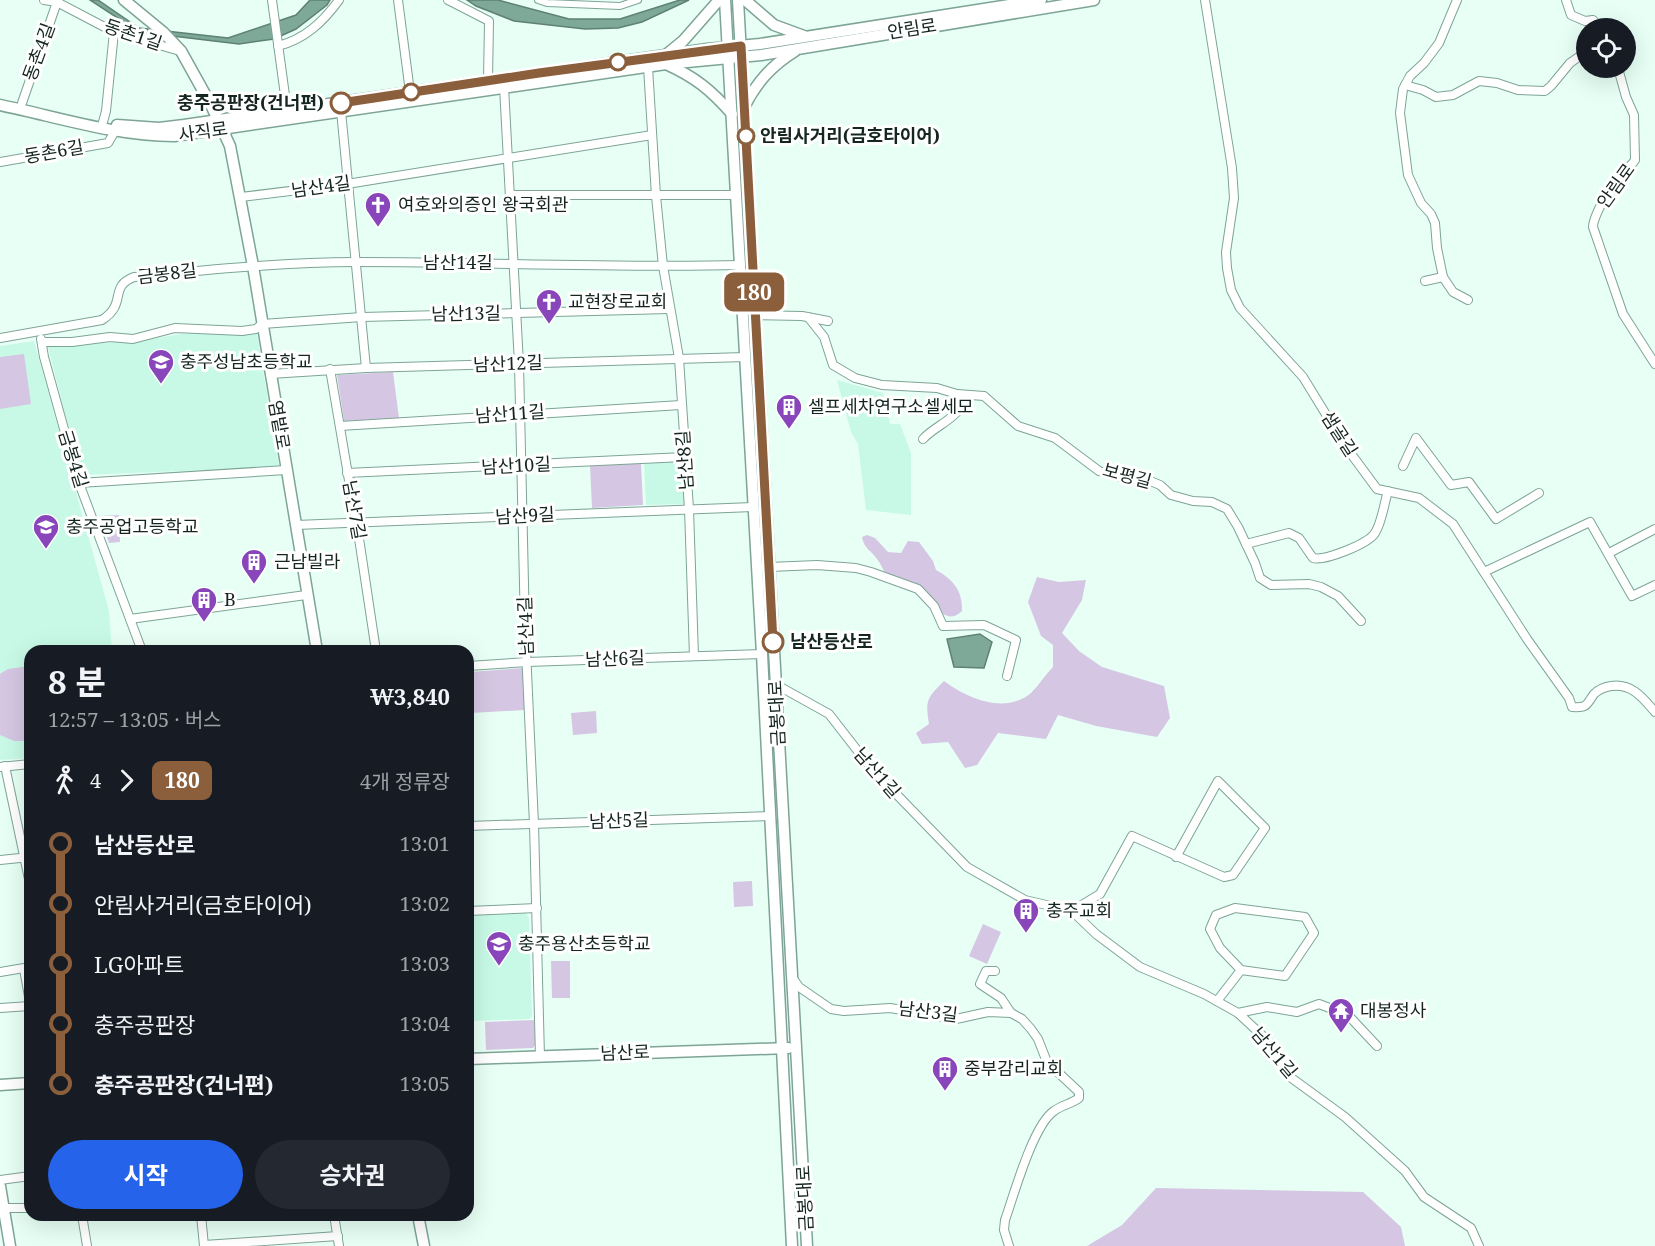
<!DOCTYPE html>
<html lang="ko">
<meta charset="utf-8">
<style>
:root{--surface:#171b24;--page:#242831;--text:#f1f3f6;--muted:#9ea1a6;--accent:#2563eb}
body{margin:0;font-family:"Noto Serif","Noto Sans KR",serif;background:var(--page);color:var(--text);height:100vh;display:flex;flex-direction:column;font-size:22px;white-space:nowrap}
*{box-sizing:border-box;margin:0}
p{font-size:20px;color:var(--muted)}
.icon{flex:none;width:33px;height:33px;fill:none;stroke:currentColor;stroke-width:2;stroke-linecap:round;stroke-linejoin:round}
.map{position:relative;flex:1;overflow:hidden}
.details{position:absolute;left:24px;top:645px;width:450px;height:576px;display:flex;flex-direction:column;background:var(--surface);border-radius:18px;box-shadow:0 6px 24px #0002}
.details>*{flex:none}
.badge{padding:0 12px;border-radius:9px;font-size:21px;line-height:39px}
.buttons{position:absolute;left:1576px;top:18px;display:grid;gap:12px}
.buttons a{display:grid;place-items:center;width:60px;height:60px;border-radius:50%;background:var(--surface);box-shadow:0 6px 24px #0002;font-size:30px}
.map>.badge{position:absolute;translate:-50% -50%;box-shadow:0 0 0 3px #fff}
.legs{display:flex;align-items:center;gap:9px;height:66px;padding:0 24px;font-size:20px}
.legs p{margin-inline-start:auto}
.headline{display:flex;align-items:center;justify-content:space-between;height:102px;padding:0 24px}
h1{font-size:33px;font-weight:700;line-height:45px}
.action{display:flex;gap:12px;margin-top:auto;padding:12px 24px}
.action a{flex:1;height:69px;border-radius:36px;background:var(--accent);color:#fff;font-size:24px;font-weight:700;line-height:69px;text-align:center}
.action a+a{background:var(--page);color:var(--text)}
ul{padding:0 24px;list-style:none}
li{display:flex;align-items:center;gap:21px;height:60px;font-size:22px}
li i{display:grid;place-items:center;width:9px;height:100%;margin:0 8px;background:currentColor}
li i::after{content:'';width:15px;height:15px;margin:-8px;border:4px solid;border-radius:50%;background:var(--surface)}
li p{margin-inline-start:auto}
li:first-child i{background:linear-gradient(#0000 50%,currentColor 0)}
li:last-child i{background:linear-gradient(currentColor 50%,#0000 0)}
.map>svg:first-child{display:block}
.built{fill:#c8f9e7}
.green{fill:#d5c7e3}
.water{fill:#7ea999;stroke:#5e8174;stroke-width:1.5}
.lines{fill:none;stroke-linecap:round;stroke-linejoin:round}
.pedestrian-casing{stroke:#7ea496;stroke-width:8}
.minor-casing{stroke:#7ea496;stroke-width:10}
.tertiary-casing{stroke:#7ea496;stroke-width:13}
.pedestrian{stroke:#fff;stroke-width:6}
.minor{stroke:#fff;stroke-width:8}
.tertiary{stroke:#fff;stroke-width:10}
.line-1-casing{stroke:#fff;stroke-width:14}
.line-1{stroke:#8b5e3c;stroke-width:9}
.stop-1-dot{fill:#fff;stroke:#8b5e3c;stroke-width:3}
.labels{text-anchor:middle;stroke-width:6;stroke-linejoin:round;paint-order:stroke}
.street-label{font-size:18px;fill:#15251f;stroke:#fff}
.stop-label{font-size:18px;font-weight:bold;fill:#15251f;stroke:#fff;text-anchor:start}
.poi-label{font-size:18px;fill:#15251f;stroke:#fff;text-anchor:start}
</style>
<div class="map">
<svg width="1655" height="1246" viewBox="0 0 1655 1246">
<rect width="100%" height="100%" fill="#e7fff5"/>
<g class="built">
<path d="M188,333L257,334L279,467L84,475L65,414L48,347L144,340Z"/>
<path d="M34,341L109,611L112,651H30V758L0,760V346Z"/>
<path d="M837,380L883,393L890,424H900L911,453V515L866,510L858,444L851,432Z"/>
<path d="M683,461L685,504L646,505L644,462Z"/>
<path d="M526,913L529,918L532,1016L529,1019L468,1021V916Z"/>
</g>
<g class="green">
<path d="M24,354L31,404L0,409V357Z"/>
<path d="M393,372L399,418L344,421L337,375Z"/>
<path d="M641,463L643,505L592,508L590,465Z"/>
<path d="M119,515L120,542L109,543L100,516Z"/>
<path d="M867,535L875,538L888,552L901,553L908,541L919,542L933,561L936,570C953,579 963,591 962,611C954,618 950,618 941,613C929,586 912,581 885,573C883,569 880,563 877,559C871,550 864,549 862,537Z"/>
<path d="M1037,577L1059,582L1086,580L1082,600L1062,633L1079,651L1102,667L1164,686L1170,718L1157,737L1096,726L1058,715L1046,739L998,733L977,765L965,768L948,742L922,744L916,733L929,724C925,700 927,698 944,681C967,698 1005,715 1031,693C1039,685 1045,675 1053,667V645L1041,636L1028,602Z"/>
<path d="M30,666V741H14L0,735V674L8,669Z"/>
<path d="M523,668L525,710L471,713L469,672Z"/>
<path d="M596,711L597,733L573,735L571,713Z"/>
<path d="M752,881L753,906L734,907L733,882Z"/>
<path d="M983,924L1001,932L987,964L969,956Z"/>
<path d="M551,961H570V998H552Z"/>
<path d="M535,1020V1045L533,1048L486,1050L485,1022Z"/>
<path d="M1156,1188L1363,1192L1401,1227L1405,1246H1087L1122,1225Z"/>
</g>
<g class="water">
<path d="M90,0H98L139,28L228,38L296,15L310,0H330L327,5L296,29L274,39L239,44L139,32Z"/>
<path d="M467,0H498L569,19H620L680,0H689L642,22L618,28L585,29L514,21L476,6Z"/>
<path d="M980,634L992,642L984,668L954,667L947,639Z"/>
</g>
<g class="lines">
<g class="pedestrian-casing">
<path id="pedestrian" d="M538,0L547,3L620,6L638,0"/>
</g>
<g class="minor-casing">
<g id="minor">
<path d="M53,0L114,32L180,51"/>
<path d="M272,0L287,110"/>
<path d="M398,0L410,92"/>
<path d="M448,0L489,21L488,80"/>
<path d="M1205,0L1232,168L1234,198L1226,252L1227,268L1231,290L1240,308L1303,377L1346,447L1377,489L1419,498L1453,524L1527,639L1569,698L1572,707C1588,708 1586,705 1594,694C1599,689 1605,687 1611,686C1632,683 1643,698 1655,712"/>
<path d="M1457,0L1439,43L1424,63L1410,76L1403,89L1400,113L1408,175L1421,203L1431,214L1435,223L1437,248L1443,277L1453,292L1468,300"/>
<path d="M1566,0L1571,15L1585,21L1593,20L1600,28"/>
<path d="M278,46C305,39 323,22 339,0"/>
<path d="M648,67L656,196L663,266L679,358L689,509L694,656"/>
<path d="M1618,68L1626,97L1634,115L1635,160C1631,167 1624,170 1618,176C1611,186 1593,216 1593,227L1623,314L1655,364"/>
<path d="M1405,85L1423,90L1436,97L1453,95L1479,81L1497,83L1518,90L1545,91L1551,86L1570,63L1587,51"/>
<path d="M504,87L519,364L525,628L534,824L540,1057"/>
<path d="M22,103L57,2L44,0"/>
<path d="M341,111L366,368"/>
<path d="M103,122L106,111L114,32"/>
<path d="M0,162L108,143L115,131"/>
<path d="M511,195H737"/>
<path d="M241,197L347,184L652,135"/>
<path d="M1425,281L1443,277"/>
<path d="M755,315L802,316L828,321"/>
<path d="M808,317L824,337L833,365L855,378L882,385L937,388L957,394L984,396L1018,426L1055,438L1099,471L1126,479L1148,480L1160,485L1171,495L1193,501L1212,502L1227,509L1238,527L1255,563L1260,578L1271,585L1309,584L1321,587L1338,596L1361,621"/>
<path d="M0,338L102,320C128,303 108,287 134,277C208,270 282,262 357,262C485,262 613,268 740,265"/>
<path d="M41,339L44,357L79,483L142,651"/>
<path d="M42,342H72L110,337L133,339L175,328L242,331L256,329L262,324L362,317L669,309"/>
<path d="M330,369L360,545L376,651"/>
<path d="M270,374L366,368L745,357"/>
<path d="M340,426L681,405"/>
<path d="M923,439C933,428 947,423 957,412V394"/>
<path d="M1403,466L1416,438L1451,485L1469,482L1496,519L1539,493"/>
<path d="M347,473L684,457"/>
<path d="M79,483L286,470"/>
<path d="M296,525L753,507"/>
<path d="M1246,544L1289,533L1299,538L1313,558C1325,561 1368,544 1375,533C1382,522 1384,504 1388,491"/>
<path d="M1609,553L1655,529"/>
<path d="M769,567L817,565L856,568L871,572L918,589L934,606L943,626L984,625L1016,640L1007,676"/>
<path d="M1484,572L1590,522L1632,596L1655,585"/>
<path d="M130,619L306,595"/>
<path d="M468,666L527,662L762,654"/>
<path d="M775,684L829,714L871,768L967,867L1025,900L1072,911L1096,934L1140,967L1204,994L1238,1013L1267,1040L1286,1074L1345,1117L1405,1171L1424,1197L1471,1228L1479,1246"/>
<path d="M5,766L30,884"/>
<path d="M0,767L30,764"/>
<path d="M468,826L770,816"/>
<path d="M0,860L30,857"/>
<path d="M468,911L537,908"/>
<path d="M1072,911L1100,894L1132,836L1224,877L1233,875L1265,828L1218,781L1176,857"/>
<path d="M24,969L30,1002"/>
<path d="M0,972L30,967"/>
<path d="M792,977L799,987L831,1009L844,1011L890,1008L956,1019L988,1012L1011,1013L1001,998L980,984L986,971H995"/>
<path d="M1217,1001L1241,970L1220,948L1210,929L1216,915L1235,908L1305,917L1314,933L1285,976L1241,970"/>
<path d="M0,1008L30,1006"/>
<path d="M1238,1013L1267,1007L1297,1012L1319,1004L1348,1015L1377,1046"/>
<path d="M0,1180L30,1176"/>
<path d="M5,1208H29L30,1206"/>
<path d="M82,1215L87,1246"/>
<path d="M201,1215L204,1246"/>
<path d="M334,1215L339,1246"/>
<path d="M204,1245L338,1236"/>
<path d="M1009,1246L1004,1230L1005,1220C1014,1195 1033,1125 1054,1111C1062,1105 1071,1104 1079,1098V1092L1047,1062L1038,1039L1031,1029L1022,1019L1011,1013"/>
</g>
</g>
<g class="tertiary-casing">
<g id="tertiary">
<path d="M124,0L163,32L181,51L211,105L230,146L253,266L317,651"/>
<path d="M725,0L762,654L792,1246"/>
<path d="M738,0L807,1246"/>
<path d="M745,0L774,25L804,36"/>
<path d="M667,54L683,41L719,0"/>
<path d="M666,64C695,77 711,90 732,114"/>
<path d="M0,105C58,117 115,136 174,136L666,64L761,55L1094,0"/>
<path d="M744,107C757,82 771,66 795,51"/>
<path d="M117,125L159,128L184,125L707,49L760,44L1041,0"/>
<path d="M468,1059L788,1048"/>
<path d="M0,1085L30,1083"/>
<path d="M0,1186L10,1246"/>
<path d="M418,1215L424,1246"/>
</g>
</g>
<use href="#pedestrian" class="pedestrian"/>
<use href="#minor" class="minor"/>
<use href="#tertiary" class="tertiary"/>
</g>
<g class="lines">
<g class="line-1-casing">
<path id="line-1" d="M341,103L539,73L741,46L773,642"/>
</g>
<use href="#line-1" class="line-1"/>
</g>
<defs>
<g id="church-pin" transform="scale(1.35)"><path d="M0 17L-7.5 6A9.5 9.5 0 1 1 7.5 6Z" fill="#8846ba" stroke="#fff"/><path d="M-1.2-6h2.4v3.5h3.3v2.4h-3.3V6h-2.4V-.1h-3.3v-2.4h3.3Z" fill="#fff"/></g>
<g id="school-pin" transform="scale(1.35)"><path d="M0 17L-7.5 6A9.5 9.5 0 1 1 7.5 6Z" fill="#8846ba" stroke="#fff"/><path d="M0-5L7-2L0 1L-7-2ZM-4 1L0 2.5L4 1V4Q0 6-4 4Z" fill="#fff"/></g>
<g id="building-pin" transform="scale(1.35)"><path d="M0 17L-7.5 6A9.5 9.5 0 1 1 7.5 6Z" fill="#8846ba" stroke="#fff"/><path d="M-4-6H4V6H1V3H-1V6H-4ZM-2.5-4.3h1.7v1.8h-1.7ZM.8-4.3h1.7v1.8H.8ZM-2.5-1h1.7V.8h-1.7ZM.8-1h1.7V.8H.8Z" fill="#fff"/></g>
<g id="temple-pin" transform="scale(1.35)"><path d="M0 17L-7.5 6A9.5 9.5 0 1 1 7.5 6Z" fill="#8846ba" stroke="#fff"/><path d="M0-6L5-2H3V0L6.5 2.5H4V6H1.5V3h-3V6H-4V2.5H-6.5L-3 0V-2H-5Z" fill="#fff"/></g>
</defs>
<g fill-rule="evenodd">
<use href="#church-pin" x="378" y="205"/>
<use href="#church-pin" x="549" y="302"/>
<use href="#school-pin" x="161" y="362"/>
<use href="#building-pin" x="789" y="407"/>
<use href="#school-pin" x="46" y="527"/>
<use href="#building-pin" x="254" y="562"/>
<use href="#building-pin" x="204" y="600"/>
<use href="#building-pin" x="1026" y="911"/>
<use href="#school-pin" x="499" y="944"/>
<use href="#temple-pin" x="1341" y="1011"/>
<use href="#building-pin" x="945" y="1069"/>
</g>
<g class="stop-1-dot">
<circle cx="618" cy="62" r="8"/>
<circle cx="411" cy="92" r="8"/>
<circle cx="341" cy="103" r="10"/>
<circle cx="746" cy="136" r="8"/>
<circle cx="773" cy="642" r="10"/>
</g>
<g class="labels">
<g class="street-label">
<text transform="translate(912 29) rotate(-9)" y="6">안림로</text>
<text transform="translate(133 35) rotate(19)" y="6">동촌1길</text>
<text transform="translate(39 52) rotate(-70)" y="6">동촌4길</text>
<text transform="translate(203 132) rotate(-8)" y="6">사직로</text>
<text transform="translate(54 152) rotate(-10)" y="6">동촌6길</text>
<text transform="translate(1616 186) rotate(-54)" y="6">안림로</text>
<text transform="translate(321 187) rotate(-8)" y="6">남산4길</text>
<text x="458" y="269">남산14길</text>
<text transform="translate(167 274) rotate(-7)" y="6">금봉8길</text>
<text transform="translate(466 314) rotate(-1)" y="6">남산13길</text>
<text transform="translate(508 364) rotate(-2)" y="6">남산12길</text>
<text transform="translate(510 414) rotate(-4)" y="6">남산11길</text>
<text transform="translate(279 425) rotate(80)" y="6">염밭로</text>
<text transform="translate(1339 434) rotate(57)" y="6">샘골길</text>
<text transform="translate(73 459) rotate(73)" y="6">금봉4길</text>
<text transform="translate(685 460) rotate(-94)" y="6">남산8길</text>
<text transform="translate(516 466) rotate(-3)" y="6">남산10길</text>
<text transform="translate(1127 476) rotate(15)" y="6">보평길</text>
<text transform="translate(354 510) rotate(80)" y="6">남산7길</text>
<text transform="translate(525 516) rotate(-3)" y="6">남산9길</text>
<text transform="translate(526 626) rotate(-92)" y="6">남산4길</text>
<text transform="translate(615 659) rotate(-2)" y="6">남산6길</text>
<text transform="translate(777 713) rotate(-93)" y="6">금봉대로</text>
<text transform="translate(877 773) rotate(49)" y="6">남산1길</text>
<text transform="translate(619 821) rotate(-2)" y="6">남산5길</text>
<text transform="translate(928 1012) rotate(7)" y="6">남산3길</text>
<text transform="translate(625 1053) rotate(-2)" y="6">남산로</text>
<text transform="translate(1274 1053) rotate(50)" y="6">남산1길</text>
<text transform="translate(805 1198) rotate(-93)" y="6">금봉대로</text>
</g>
<g class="stop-label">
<text x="324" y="109" text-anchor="end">충주공판장(건너편)</text>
<text x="760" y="142">안림사거리(금호타이어)</text>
<text x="790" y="648">남산등산로</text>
</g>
<g class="poi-label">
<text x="398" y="211">여호와의증인 왕국회관</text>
<text x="568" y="308">교현장로교회</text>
<text x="180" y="368">충주성남초등학교</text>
<text x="808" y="413">셀프세차연구소셀세모</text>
<text x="66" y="533">충주공업고등학교</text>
<text x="274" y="568">근남빌라</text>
<text x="224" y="606">B</text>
<text x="1046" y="917">충주교회</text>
<text x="518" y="950">충주용산초등학교</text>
<text x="1360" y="1017">대봉정사</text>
<text x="964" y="1075">중부감리교회</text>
</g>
</g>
</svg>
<div class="buttons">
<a><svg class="icon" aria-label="locate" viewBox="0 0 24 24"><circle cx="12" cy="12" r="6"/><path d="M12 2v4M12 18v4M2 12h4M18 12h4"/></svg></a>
</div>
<b class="badge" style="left:754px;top:292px;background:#8b5e3c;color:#fff">180</b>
<section class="details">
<div class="headline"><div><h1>8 분</h1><p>12:57 – 13:05 · 버스</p></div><b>₩3,840</b></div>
<div class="legs"><svg class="icon" aria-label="walk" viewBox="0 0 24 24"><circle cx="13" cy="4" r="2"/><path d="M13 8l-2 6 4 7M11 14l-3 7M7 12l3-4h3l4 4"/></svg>4<svg class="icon" aria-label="forward" viewBox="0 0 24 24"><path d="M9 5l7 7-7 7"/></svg><b class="badge" style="background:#8b5e3c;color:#fff">180</b><p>4개 정류장</p></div>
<ul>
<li><i style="color:#8b5e3c"></i><b>남산등산로</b><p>13:01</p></li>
<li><i style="color:#8b5e3c"></i><span>안림사거리(금호타이어)</span><p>13:02</p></li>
<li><i style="color:#8b5e3c"></i><span>LG아파트</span><p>13:03</p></li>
<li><i style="color:#8b5e3c"></i><span>충주공판장</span><p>13:04</p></li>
<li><i style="color:#8b5e3c"></i><b>충주공판장(건너편)</b><p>13:05</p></li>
</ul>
<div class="action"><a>시작</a><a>승차권</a></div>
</section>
</div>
